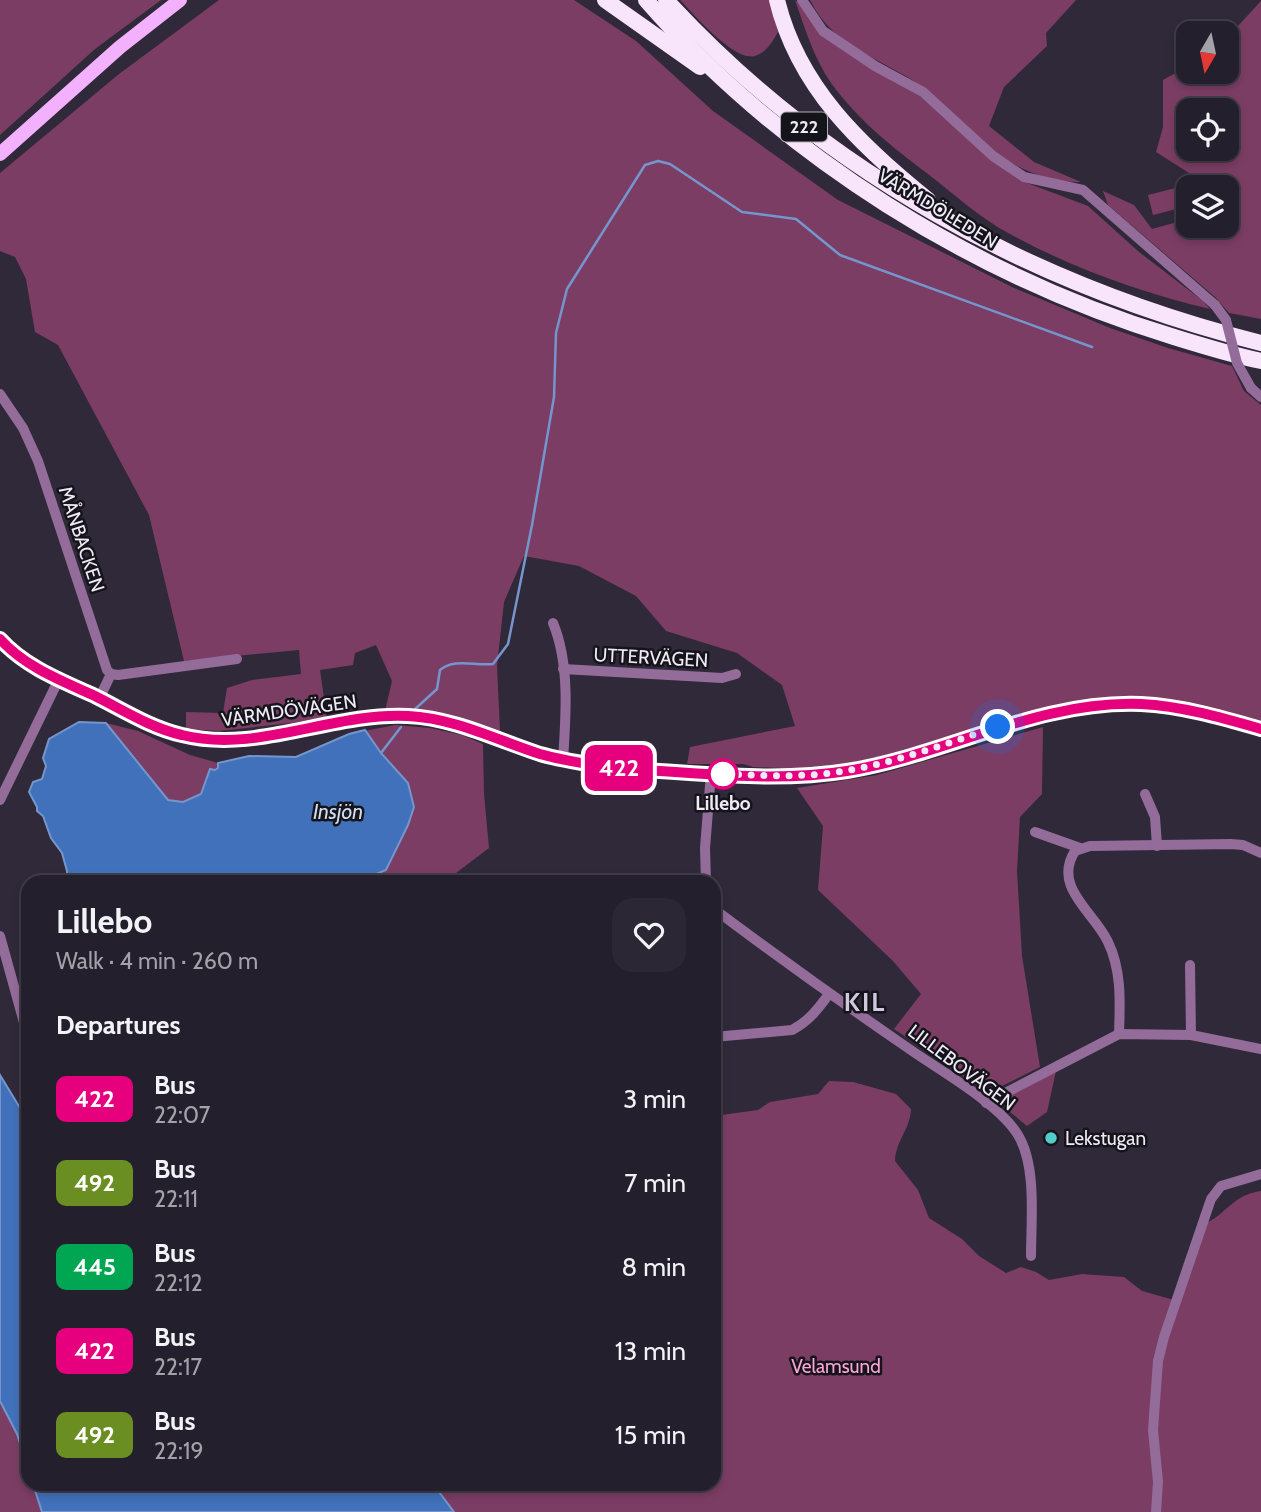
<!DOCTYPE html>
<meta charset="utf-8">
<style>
:root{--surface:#241f2c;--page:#2c2734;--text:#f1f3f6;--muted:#a3a2a9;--line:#413d48}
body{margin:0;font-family:Cabin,sans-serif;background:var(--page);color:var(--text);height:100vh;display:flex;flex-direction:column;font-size:26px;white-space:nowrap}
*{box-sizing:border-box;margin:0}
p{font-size:23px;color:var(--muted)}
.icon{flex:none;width:38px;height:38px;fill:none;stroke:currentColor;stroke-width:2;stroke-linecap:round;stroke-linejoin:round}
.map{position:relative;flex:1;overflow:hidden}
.drawer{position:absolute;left:21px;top:875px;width:700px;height:616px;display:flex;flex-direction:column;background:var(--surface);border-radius:21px;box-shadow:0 4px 10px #0003,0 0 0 2px var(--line)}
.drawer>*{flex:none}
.badge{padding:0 14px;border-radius:10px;font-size:24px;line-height:46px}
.needle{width:46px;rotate:189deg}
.controls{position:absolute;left:1176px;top:21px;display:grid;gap:14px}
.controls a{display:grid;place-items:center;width:63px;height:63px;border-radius:14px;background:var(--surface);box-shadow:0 4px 10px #0003,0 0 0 2px var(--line);font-size:35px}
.you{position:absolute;width:35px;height:35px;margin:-18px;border:5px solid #fff;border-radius:50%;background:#1a73e8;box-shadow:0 0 0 10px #1a73e833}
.map>.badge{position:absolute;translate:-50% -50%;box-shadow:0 0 0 4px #fff}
h2{padding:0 35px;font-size:26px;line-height:63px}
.round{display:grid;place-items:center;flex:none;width:74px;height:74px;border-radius:21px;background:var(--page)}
.overview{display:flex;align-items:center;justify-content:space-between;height:119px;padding:0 35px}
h1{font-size:33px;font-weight:700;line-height:52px}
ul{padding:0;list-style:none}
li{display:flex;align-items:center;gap:21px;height:84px;padding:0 35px}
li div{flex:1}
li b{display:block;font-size:26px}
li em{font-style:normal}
li .badge{min-width:77px;font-weight:700;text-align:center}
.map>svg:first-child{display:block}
.green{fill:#7b3d64;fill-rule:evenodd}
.water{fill:#4171ba;stroke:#7596cc;stroke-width:2}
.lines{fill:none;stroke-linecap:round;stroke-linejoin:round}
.stream{stroke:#7596cc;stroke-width:2.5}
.minor{stroke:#946c9a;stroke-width:10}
.major{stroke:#f3b0fd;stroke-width:14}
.highway{stroke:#f8e4fb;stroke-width:16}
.minor-bridge{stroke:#946c9a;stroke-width:10}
.line-casing{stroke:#fff;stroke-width:16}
.line{stroke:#e6007e;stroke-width:10}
.walk{stroke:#eeebf6;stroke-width:7;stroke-dasharray:0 12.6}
.stop-dot{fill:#fff;stroke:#e6007e;stroke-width:3.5}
.poi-dot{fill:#52cdcc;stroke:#16141b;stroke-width:2.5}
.labels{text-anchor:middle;stroke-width:5;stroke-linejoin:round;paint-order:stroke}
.shield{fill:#16141b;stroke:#adaab4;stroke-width:2}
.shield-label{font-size:18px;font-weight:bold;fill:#eeebf6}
.street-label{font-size:19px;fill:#eeebf6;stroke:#16141b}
.stop-label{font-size:19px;font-weight:bold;fill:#eeebf6;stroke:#16141b}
.poi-label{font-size:19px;fill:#eeebf6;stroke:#16141b;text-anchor:start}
.park-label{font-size:19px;fill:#fda4d9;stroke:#16141b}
.water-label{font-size:21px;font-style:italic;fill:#d0ddf1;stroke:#16141b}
.district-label{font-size:26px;font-weight:bold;letter-spacing:2px;fill:#d0c8de;stroke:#16141b}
</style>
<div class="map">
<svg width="1261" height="1512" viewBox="0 0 1261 1512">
<rect width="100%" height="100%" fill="#30293a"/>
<g class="green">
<path d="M0,0H161L95,49L0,135Z"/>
<path d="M219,0H574L636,41L713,111L838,200L1012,287L1110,328L1168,348L1232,366L1244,391L1261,405V722L1194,704L1022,716L883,756L844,765L808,769L753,767L743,764H687L690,747L795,726L782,685L737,653L666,631L636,596L579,566L524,556L504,602L497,666L500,731L460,719L385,711L392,681L376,645L355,653L353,665L320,670L327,719L219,731L186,729V712L223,713L227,688L252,680L301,674L299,650L184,661L149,515L58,345L35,332L26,279L15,257L0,251V173L119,74Z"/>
<path d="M680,0H770L778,32C773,41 766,53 755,56C734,62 694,14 680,0Z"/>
<path d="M795,0L806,10L822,35L920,96L1022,181L1088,206L1139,252L1203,301L1210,309C1142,293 1072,268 1010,234C981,219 954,194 928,174C892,147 858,120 831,83C814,58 805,29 795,0Z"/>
<path d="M810,0H1076L1046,33L1047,46L1004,87L989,126L1034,162L1081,182C1048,183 1013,167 987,147C966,130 949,108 928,91C887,59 835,51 810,0Z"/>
<path d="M1261,1V319L1229,313L1215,297L1108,205L1103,191L1134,205L1152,229L1188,219V226H1227V187H1193L1189,173L1156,152L1163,127V80L1186,67H1188V72H1227V38ZM1188,110H1227V149H1188Z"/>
<path d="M1187,185L1188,206L1153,215L1148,195Z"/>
<path d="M79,722L106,723L138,731L190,755L218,763L249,756L296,757L349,734L395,725L430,728L462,735L483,744L484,794L489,848L456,873L435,882H356L345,877L341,882H92Z"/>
<path d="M1043,727L1042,794L1020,817L1017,871L1022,956L1040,1067L988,1093L894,1029L921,994L893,961L818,890L823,826L797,788L877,775Z"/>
<path d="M1056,1071L1047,1112L1027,1126L998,1102Z"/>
<path d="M829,1081L853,1082L896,1094L911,1109C910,1130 896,1140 895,1161L918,1190L929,1218L962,1239L979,1256L1006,1273L1021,1267L1036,1272L1049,1280L1082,1274L1124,1277L1142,1291L1174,1300L1200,1224C1222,1222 1229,1195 1261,1191V1512H0V1115L28,1151V1484H714V1116L758,1110L770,1102L818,1094Z"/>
</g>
<g class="water">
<path d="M79,722L106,723L168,800L183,802L201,794L210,769L215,770L218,768V763L249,756L296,757L349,734L365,730L381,753L408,783L414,807L408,825L386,870L357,882L345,877L341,882H67V871L62,853L51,838L43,816L37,811V807L29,792L33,782L42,779L46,766L43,758L49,739Z"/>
<path d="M0,1075L28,1121V1469L17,1434L0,1401Z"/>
<path d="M33,1484H433L454,1512H42Z"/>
</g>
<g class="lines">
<g class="stream">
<path d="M414,710L437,689L440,670C455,658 474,666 493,664L508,644L532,525L554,397L556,333L567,289L645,165L658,161L670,164L742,212L796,219L840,255L1092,347"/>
<path d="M381,753L401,727"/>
</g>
<g class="minor">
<path d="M802,0L823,31L875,66L923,92L993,156L1024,177L1083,190L1215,305"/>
<path d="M1251,388L1261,397"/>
<path d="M0,394L23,428L38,461L107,670L111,674L99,699"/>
<path d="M553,623C570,664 566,716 563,760"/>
<path d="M563,669L722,678L736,674"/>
<path d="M111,674L118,675L237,659"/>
<path d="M1145,794L1155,817L1157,846"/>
<path d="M0,800L59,679"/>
<path d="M1035,832L1080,848"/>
<path d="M706,882L705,848L711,773"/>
<path d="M714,909C777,956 841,1002 905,1046C937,1069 999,1103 1018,1135C1037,1166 1031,1221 1031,1256"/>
<path d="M0,936L28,1037"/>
<path d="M1190,965L1191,1035"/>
<path d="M1119,1034C1120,1003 1122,971 1108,942C1094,912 1052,887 1075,851L1090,846L1231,844L1243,845L1261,853"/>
<path d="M714,1037L792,1030C809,1021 818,1009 829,994"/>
<path d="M986,1103L1119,1034L1191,1035L1261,1049"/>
<path d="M1156,1512L1158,1482L1153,1430L1158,1361L1164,1337L1211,1199L1221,1186L1261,1174"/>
</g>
<g class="major">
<path d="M0,154L120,47L180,0"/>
<path d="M0,639C25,666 62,681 95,696C123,710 151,728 182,735C257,754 332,712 408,716C454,718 497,740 540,754C564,761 589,764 613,768C687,772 773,783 847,771C946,755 1038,700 1141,704C1182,705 1223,718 1261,729"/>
</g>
<g class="highway">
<path d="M605,0L700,67"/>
<path d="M646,0C783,157 976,277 1174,337C1203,346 1232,355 1261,361"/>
<path d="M666,0C825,173 1034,286 1261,343"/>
<path d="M777,0C798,87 861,146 928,200"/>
</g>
<path class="minor-bridge" d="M1215,305L1226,320L1237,363L1251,388"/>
</g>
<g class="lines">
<g class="line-casing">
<path id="line" d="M0,639C25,667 62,681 95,696C123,710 151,728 182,735C257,754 332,712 408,716C454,718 497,740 540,754C564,761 589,764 613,768C688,772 773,783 847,771C946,755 1038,700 1141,704C1182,706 1223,718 1261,729"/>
</g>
<use href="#line" class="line"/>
<path class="walk" d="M723,774L712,773C751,775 791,778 831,773C888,766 943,744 998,727"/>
</g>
<circle class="stop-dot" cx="723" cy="774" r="14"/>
<circle class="poi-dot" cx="1051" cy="1138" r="7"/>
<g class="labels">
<rect class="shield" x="781" y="112.5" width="46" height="29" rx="5"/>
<g class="shield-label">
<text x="804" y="133">222</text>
</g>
<g class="street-label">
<text transform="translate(938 208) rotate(31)" y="7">VÄRMDÖLEDEN</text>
<text transform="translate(82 539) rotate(72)" y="7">MÅNBACKEN</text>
<text transform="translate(651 657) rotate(3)" y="7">UTTERVÄGEN</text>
<text transform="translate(289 710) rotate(-8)" y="7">VÄRMDÖVÄGEN</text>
<text transform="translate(962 1067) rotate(37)" y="7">LILLEBOVÄGEN</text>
</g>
<g class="stop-label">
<text x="723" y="810">Lillebo</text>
</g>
<g class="poi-label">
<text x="1065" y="1145">Lekstugan</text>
</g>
<g class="park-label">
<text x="836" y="1373">Velamsund</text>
</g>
<g class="water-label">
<text x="338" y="819">Insjön</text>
</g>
<g class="district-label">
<text x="865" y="1011">KIL</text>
</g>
</g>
</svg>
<div class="controls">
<a><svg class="needle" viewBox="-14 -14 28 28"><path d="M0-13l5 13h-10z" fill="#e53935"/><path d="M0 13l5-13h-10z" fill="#a3a2a9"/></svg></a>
<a><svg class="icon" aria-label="locate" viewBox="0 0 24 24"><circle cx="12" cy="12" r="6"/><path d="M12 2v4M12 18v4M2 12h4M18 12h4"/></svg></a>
<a><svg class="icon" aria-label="layers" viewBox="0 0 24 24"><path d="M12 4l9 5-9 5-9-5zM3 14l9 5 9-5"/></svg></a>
</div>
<div class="you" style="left:998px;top:727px"></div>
<b class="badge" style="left:619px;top:768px;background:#e6007e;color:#fff">422</b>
<section class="drawer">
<div class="overview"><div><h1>Lillebo</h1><p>Walk · 4 min · 260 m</p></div><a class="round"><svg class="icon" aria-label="heart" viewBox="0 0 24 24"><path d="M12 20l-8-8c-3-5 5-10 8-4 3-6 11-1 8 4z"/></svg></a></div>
<h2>Departures</h2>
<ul>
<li><span class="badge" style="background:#e6007e;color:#fff">422</span><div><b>Bus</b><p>22:07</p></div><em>3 min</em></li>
<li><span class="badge" style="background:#6b8e23;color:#fff">492</span><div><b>Bus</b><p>22:11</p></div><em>7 min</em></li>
<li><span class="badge" style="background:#00a651;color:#fff">445</span><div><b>Bus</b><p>22:12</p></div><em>8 min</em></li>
<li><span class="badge" style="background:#e6007e;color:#fff">422</span><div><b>Bus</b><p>22:17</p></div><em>13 min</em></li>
<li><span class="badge" style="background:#6b8e23;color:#fff">492</span><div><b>Bus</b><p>22:19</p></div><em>15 min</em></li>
</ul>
</section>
</div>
